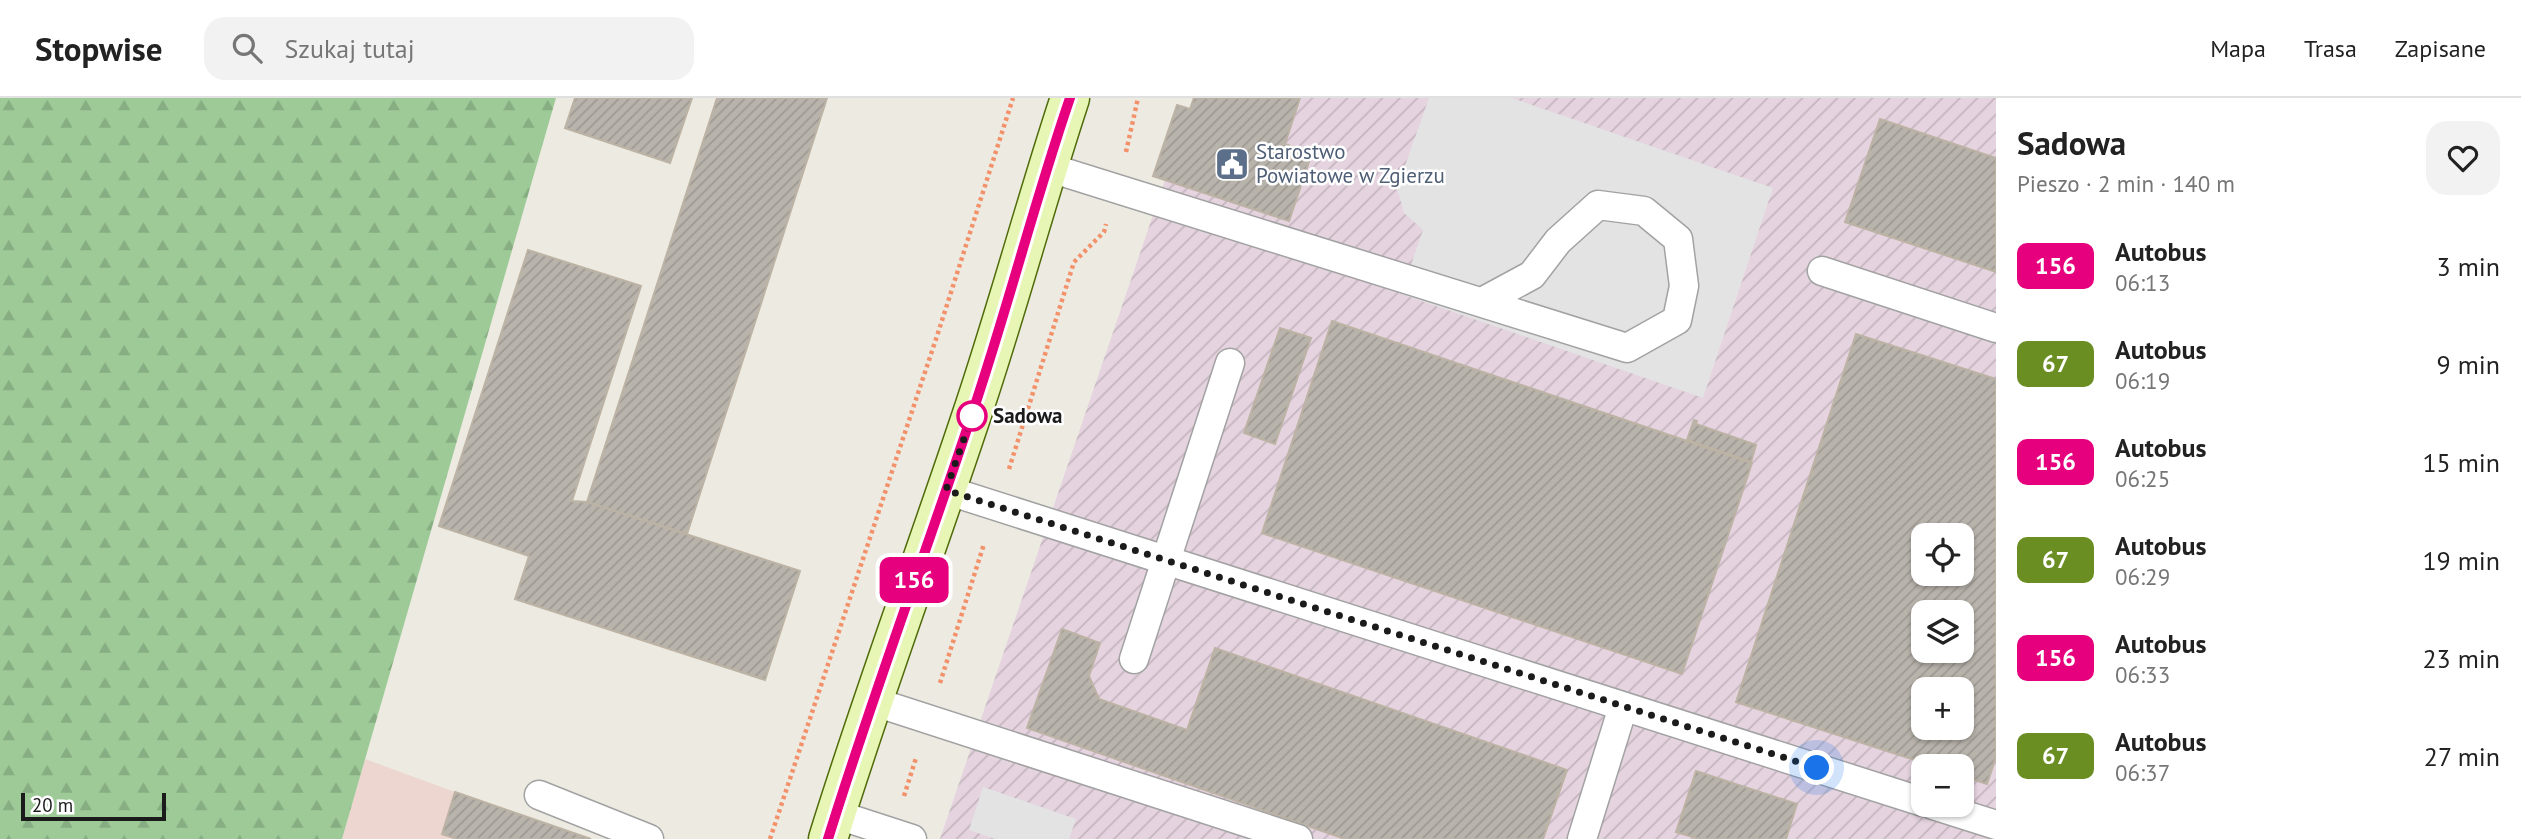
<!DOCTYPE html>
<html lang="pl">
<meta charset="utf-8">
<style>
:root{--surface:#fff;--page:#f2f2f2;--text:#222;--muted:#767676;--line:#e0e0e0}
body{margin:0;font-family:"PT Sans",sans-serif;background:var(--page);color:var(--text);height:100vh;display:flex;flex-direction:column;font-size:26px;white-space:nowrap}
*{box-sizing:border-box;margin:0}
p{font-size:23px;color:var(--muted)}
.icon{flex:none;width:38px;height:38px;fill:none;stroke:currentColor;stroke-width:2;stroke-linecap:round;stroke-linejoin:round}
.map{position:relative;flex:1;overflow:hidden}
.panel{display:flex;flex-direction:column;background:var(--surface);width:525px}
.panel>*{flex:none}
.badge{padding:0 14px;border-radius:10px;font-size:24px;line-height:46px}
.buttons{position:absolute;left:1911px;top:425px;display:grid;gap:14px}
.buttons a{display:grid;place-items:center;width:63px;height:63px;border-radius:14px;background:var(--surface);box-shadow:0 2px 5px #0004;font-size:35px}
.scale{position:absolute;left:21px;bottom:18px;width:145px;box-sizing:border-box;padding-left:7px;border:4px solid #1b1b1b;border-top:0;font-size:19px;line-height:24px;white-space:nowrap;color:#1b1b1b;-webkit-text-stroke:5px #fff;paint-order:stroke}
.you{position:absolute;width:35px;height:35px;margin:-18px;border:5px solid #fff;border-radius:50%;background:#1a73e8;box-shadow:0 0 0 10px #1a73e833}
.map>.badge{position:absolute;translate:-50% -50%;box-shadow:0 0 0 4px #fff}
.round{display:grid;place-items:center;flex:none;width:74px;height:74px;border-radius:21px;background:var(--page)}
.headline{display:flex;align-items:center;justify-content:space-between;height:119px;padding:0 21px}
h1{font-size:33px;font-weight:700;line-height:52px}
ul{padding:0;list-style:none}
li{display:flex;align-items:center;gap:21px;height:98px;padding:0 21px}
li div{flex:1}
li b{display:block;font-size:26px}
li em{font-style:normal}
li .badge{min-width:77px;font-weight:700;text-align:center}
header{display:flex;align-items:center;gap:42px;box-sizing:border-box;height:98px;padding:0 35px;background:var(--surface);border-bottom:2px solid var(--line)}
header strong{font-size:33px}
nav{display:flex;gap:38px;margin-inline-start:auto;font-size:24px}
.search{width:490px;height:63px;background:var(--page);display:flex;align-items:center;gap:18px;box-sizing:border-box;padding:0 24px;border-radius:21px;color:var(--muted);font-size:26px}
main{display:flex;flex:1;min-height:0}
.map>svg:first-child{display:block}
.commercial{fill:#edd6d0}
.industrial{fill:url(#industrial-furrows);fill-rule:evenodd}
.forest{fill:url(#forest-firs)}
.parking{fill:#e3e3e3}
.building{fill:url(#building-hatch);stroke:#bdb3a4;stroke-width:2;fill-rule:evenodd}
.lines{fill:none;stroke-linecap:round;stroke-linejoin:round}
.lane-casing{stroke:#a2a2a2;stroke-width:31}
.secondary-casing{stroke:#4f6b09;stroke-width:41}
.path{stroke:#f3916b;stroke-width:4.5;stroke-dasharray:3.5 3.5;stroke-linecap:butt}
.lane{stroke:#fff;stroke-width:28}
.secondary{stroke:#e7f6b5;stroke-width:38}
.line-casing{stroke:#fff;stroke-width:16}
.line{stroke:#e6007e;stroke-width:10}
.walk{stroke:#1b1b1b;stroke-width:7;stroke-dasharray:0 12.6}
.stop-dot{fill:#fff;stroke:#e6007e;stroke-width:3.5}
.labels{text-anchor:middle;stroke-width:5;stroke-linejoin:round;paint-order:stroke}
.service-label{font-size:21px;fill:#4e5e75;stroke:#fff;text-anchor:start}
.stop-label{font-size:21px;font-weight:bold;fill:#1b1b1b;stroke:#fff;text-anchor:start}
</style>
<header>
<strong>Stopwise</strong>
<div class="search"><svg class="icon" aria-label="search" viewBox="0 0 24 24"><circle cx="10" cy="10" r="6"/><path d="M15 15l6 6"/></svg>Szukaj tutaj</div>
<nav><a>Mapa</a><a>Trasa</a><a>Zapisane</a></nav>
</header>
<main>
<div class="map">
<svg width="1996" height="741" viewBox="0 0 1996 741">
<defs>
<pattern id="industrial-furrows" width="10" height="10" patternUnits="userSpaceOnUse" patternTransform="scale(1.75)"><rect width="10" height="10" fill="#e5d3df"/><path d="M-1 1l2-2M0 10L10 0M9 11l2-2" fill="none" stroke="#c4b5bf"/></pattern>
<pattern id="forest-firs" width="22" height="20" patternUnits="userSpaceOnUse" patternTransform="scale(1.75)"><rect width="22" height="20" fill="#9dca97"/><path d="M5 1l3.5 6h-7zM16 11l3.5 6h-7z" fill="#87ad82"/></pattern>
<pattern id="building-hatch" width="6" height="6" patternUnits="userSpaceOnUse" patternTransform="scale(1.75)"><rect width="6" height="6" fill="#b8b3ab"/><path d="M-1 1l2-2M0 6l6-6M5 7l2-2" fill="none" stroke="#9e9993"/></pattern>
</defs>
<rect width="100%" height="100%" fill="#eceae1"/>
<path class="commercial" d="M365,661L455,694L591,741H342Z"/>
<path class="industrial" d="M1193,0H1996V741H940ZM1923,438H1962V476H1923ZM1923,514H1962V553H1923ZM1923,592H1962V630H1923ZM1923,668H1962V707H1923Z"/>
<path class="forest" d="M0,0H556L342,741H0Z"/>
<g class="parking">
<path d="M1429,0H1512L1773,90L1703,300L1401,196L1423,132L1404,115L1397,90Z"/>
<path d="M983,689L1076,721L1069,741H995L969,732Z"/>
</g>
<g class="building">
<path d="M575,0H692L670,65L565,30Z"/>
<path d="M717,0H827L687,436L587,404Z"/>
<path d="M1194,0H1300L1285,46L1312,55L1289,123L1153,78L1177,7L1190,11Z"/>
<path d="M1880,21L1996,60V174L1845,124Z"/>
<path d="M528,152L641,188L572,403L587,404L800,473L765,582L515,501L529,458L439,428Z"/>
<path d="M1332,223L1752,365L1682,576L1262,435Z"/>
<path d="M1280,230L1311,240L1275,346L1244,335Z"/>
<path d="M1856,236L1996,281V659L1987,686L1962,678V668H1933L1736,604ZM1923,438H1962V476H1923ZM1923,514H1962V553H1923ZM1923,592H1962V630H1923Z"/>
<path d="M1694,322L1697,323L1696,326L1756,347L1751,364L1687,342Z"/>
<path d="M1062,531L1100,545L1089,578L1099,601L1187,632L1215,550L1567,672L1543,741H1345L1027,630Z"/>
<path d="M1696,673L1797,706L1786,741H1699L1676,734Z"/>
<path d="M455,694L591,741H457L442,736Z"/>
</g>
<g class="lines">
<g class="lane-casing">
<g id="lane">
<path d="M1047,69L1627,250L1677,222L1684,188L1678,141L1644,113L1598,107L1558,143L1532,177L1482,204"/>
<path d="M1822,173L1996,230"/>
<path d="M946,392L1923,704"/>
<path d="M1134,561L1230,265"/>
<path d="M872,603L1298,741"/>
<path d="M539,697L649,741"/>
<path d="M1933,707L1996,727"/>
<path d="M835,716L912,741"/>
<path d="M1582,741L1623,609"/>
</g>
</g>
<g class="secondary-casing">
<path id="secondary" d="M828,741C872,599 924,460 971,319C1007,213 1035,106 1070,0"/>
</g>
<g class="path">
<path d="M1126,54L1138,0"/>
<path d="M1009,371L1074,164L1104,134L1106,126"/>
<path d="M940,585L984,446"/>
<path d="M904,698L916,660"/>
<path d="M770,741L938,235L1013,0"/>
</g>
<use href="#lane" class="lane"/>
<use href="#secondary" class="secondary"/>
</g>
<g class="lines">
<g class="line-casing">
<path id="line" d="M828,741C872,599 924,460 971,319C1007,213 1034,105 1070,0"/>
</g>
<use href="#line" class="line"/>
<path class="walk" d="M972,318L946,392L1817,670"/>
</g>
<defs>
<g id="civic-square" transform="scale(1.75)"><rect x="-9" y="-9" width="18" height="18" rx="4" fill="#5c6f8a" stroke="#fff"/><path d="M-.6-6.5H3V-4.5H.6V-3L4-1V1h2V6H-6V1h2V-1L-.6-3ZM-1.2 2.5V6h2.4V2.5Z" fill="#fff"/></g>
</defs>
<g fill-rule="evenodd">
<use href="#civic-square" x="1232" y="66"/>
</g>
<circle class="stop-dot" cx="972" cy="318" r="14"/>
<g class="labels">
<g class="service-label">
<text x="1256" y="61">Starostwo<tspan x="1256" dy="24">Powiatowe w Zgierzu</tspan></text>
</g>
<g class="stop-label">
<text x="993" y="325">Sadowa</text>
</g>
</g>
</svg>
<div class="buttons">
<a><svg class="icon" aria-label="locate" viewBox="0 0 24 24"><circle cx="12" cy="12" r="6"/><path d="M12 2v4M12 18v4M2 12h4M18 12h4"/></svg></a>
<a><svg class="icon" aria-label="layers" viewBox="0 0 24 24"><path d="M12 4l9 5-9 5-9-5zM3 14l9 5 9-5"/></svg></a>
<a>+</a>
<a>−</a>
</div>
<div class="scale">20 m</div>
<div class="you" style="left:1817px;top:670px"></div>
<b class="badge" style="left:914px;top:482px;background:#e6007e;color:#fff">156</b>
</div>
<section class="panel">
<div class="headline"><div><h1>Sadowa</h1><p>Pieszo · 2 min · 140 m</p></div><a class="round"><svg class="icon" aria-label="heart" viewBox="0 0 24 24"><path d="M12 20l-8-8c-3-5 5-10 8-4 3-6 11-1 8 4z"/></svg></a></div>
<ul>
<li><span class="badge" style="background:#e6007e;color:#fff">156</span><div><b>Autobus</b><p>06:13</p></div><em>3 min</em></li>
<li><span class="badge" style="background:#6b8e23;color:#fff">67</span><div><b>Autobus</b><p>06:19</p></div><em>9 min</em></li>
<li><span class="badge" style="background:#e6007e;color:#fff">156</span><div><b>Autobus</b><p>06:25</p></div><em>15 min</em></li>
<li><span class="badge" style="background:#6b8e23;color:#fff">67</span><div><b>Autobus</b><p>06:29</p></div><em>19 min</em></li>
<li><span class="badge" style="background:#e6007e;color:#fff">156</span><div><b>Autobus</b><p>06:33</p></div><em>23 min</em></li>
<li><span class="badge" style="background:#6b8e23;color:#fff">67</span><div><b>Autobus</b><p>06:37</p></div><em>27 min</em></li>
</ul>
</section>
</main>
